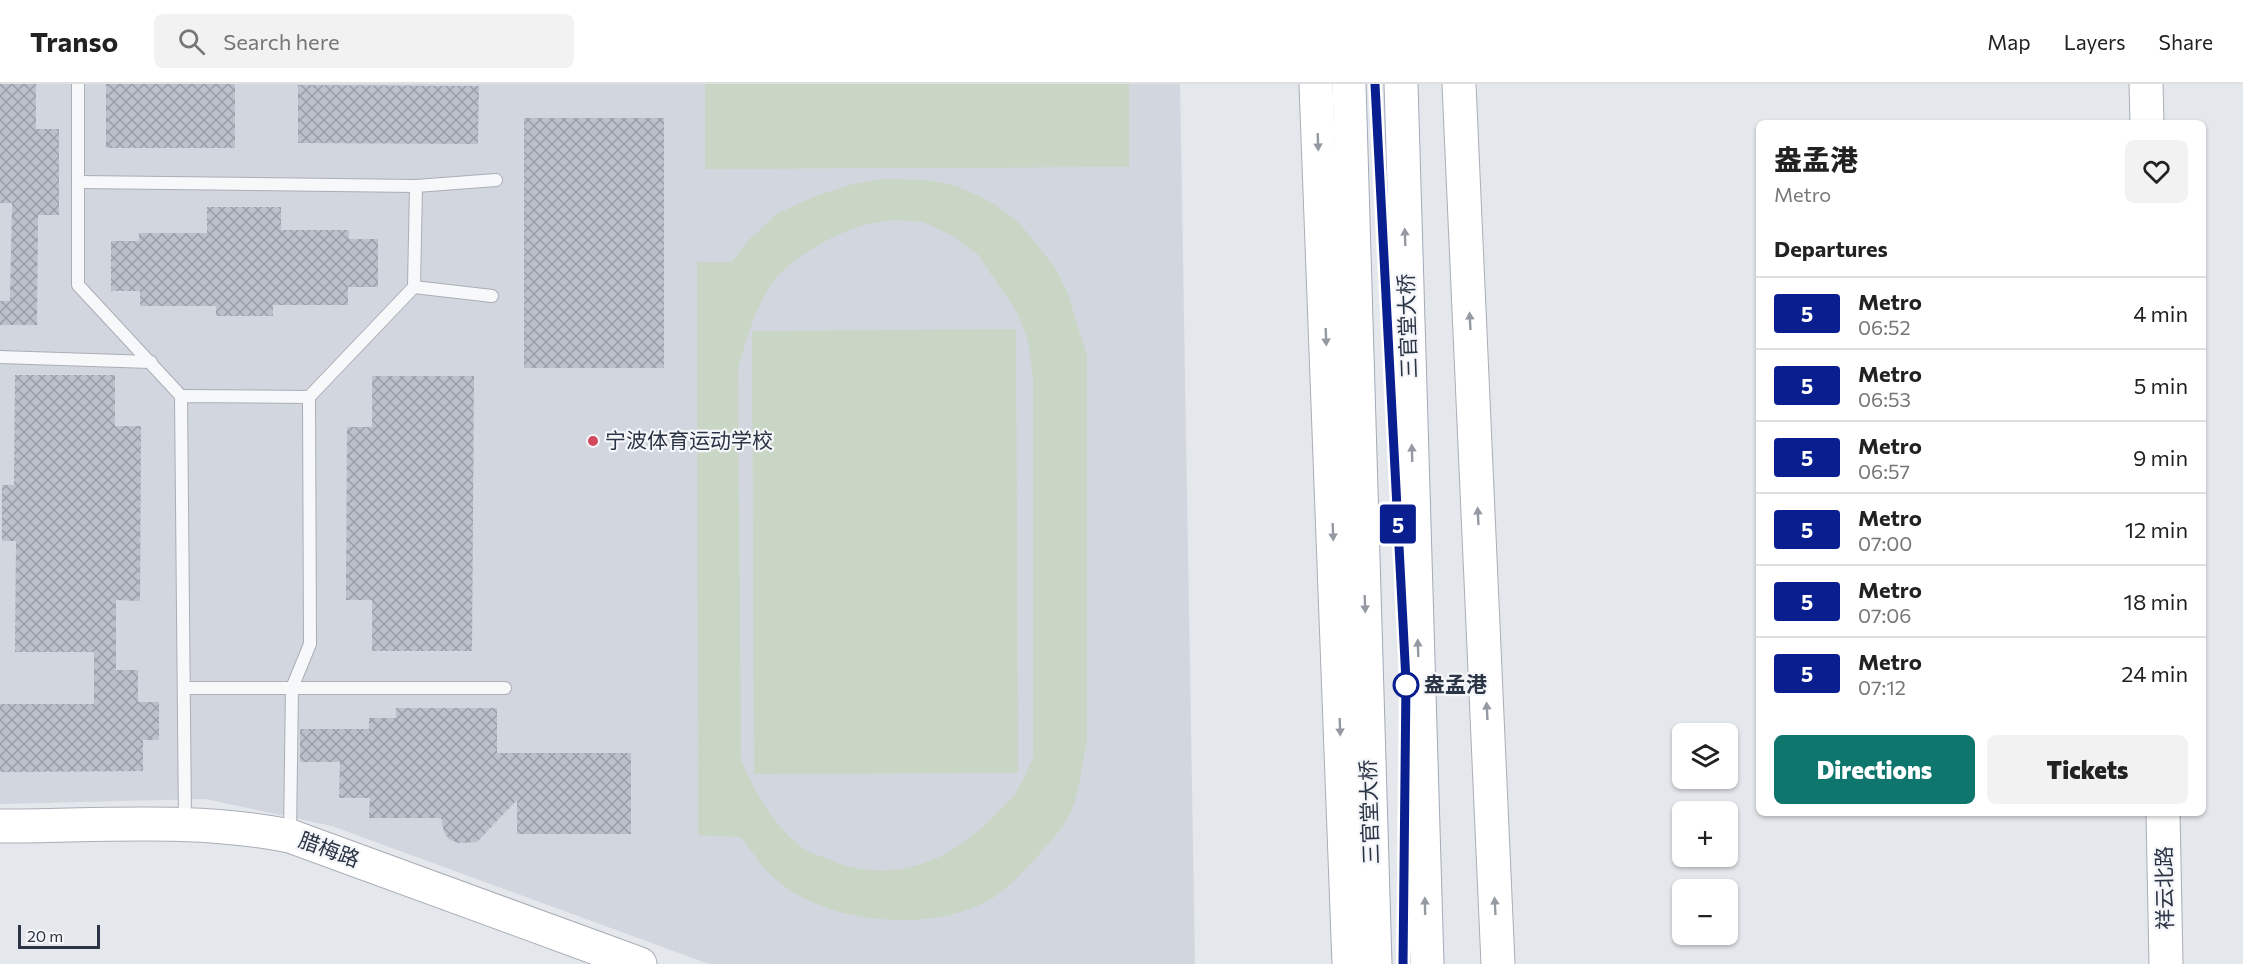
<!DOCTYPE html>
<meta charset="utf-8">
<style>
:root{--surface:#fff;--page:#f2f2f2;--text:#222;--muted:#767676;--line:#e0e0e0;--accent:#0f766e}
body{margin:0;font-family:Commissioner,"Noto Sans SC",sans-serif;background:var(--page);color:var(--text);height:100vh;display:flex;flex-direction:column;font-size:22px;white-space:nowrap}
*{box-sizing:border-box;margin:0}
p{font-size:20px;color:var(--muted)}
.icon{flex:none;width:33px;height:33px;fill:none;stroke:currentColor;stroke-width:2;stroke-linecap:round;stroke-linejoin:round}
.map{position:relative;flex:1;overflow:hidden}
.drawer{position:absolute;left:1756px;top:36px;width:450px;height:696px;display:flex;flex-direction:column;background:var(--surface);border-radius:9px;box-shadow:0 2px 4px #0004}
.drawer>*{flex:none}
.badge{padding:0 12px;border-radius:4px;font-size:21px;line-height:39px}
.fabs{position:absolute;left:1672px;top:639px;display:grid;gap:12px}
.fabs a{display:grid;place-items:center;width:66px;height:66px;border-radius:9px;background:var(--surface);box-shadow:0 2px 4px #0004;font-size:30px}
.scale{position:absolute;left:18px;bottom:15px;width:82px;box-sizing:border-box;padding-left:6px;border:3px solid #2b3445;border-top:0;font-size:16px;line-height:21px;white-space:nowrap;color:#2b3445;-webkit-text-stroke:4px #f4f6f9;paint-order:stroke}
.map>.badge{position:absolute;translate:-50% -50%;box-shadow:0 0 0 3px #fff}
h2{padding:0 18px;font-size:22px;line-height:54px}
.round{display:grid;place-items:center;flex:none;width:63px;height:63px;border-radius:9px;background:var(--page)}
.summary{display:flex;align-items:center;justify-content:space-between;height:102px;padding:0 18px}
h1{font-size:28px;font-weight:800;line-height:45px}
.action{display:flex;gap:12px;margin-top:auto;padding:12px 18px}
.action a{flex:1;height:69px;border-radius:9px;background:var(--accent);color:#fff;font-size:24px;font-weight:800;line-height:69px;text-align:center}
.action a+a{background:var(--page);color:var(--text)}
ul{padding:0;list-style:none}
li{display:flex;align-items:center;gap:18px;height:72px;padding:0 18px;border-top:2px solid var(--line)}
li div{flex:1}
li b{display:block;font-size:22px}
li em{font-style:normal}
li .badge{min-width:66px;font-weight:700;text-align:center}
header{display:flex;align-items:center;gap:36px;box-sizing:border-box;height:84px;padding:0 30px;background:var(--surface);border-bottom:2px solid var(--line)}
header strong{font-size:28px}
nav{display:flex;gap:33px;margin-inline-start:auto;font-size:21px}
.search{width:420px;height:54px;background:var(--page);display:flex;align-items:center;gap:15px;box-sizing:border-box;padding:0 21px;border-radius:9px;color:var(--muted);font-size:22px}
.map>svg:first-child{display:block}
.built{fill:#d2d6de}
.park{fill:#c9d6c5;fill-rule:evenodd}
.building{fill:url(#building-cross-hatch)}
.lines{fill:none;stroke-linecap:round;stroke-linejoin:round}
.lane-casing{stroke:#a9aeb7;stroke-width:14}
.secondary-casing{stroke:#a9aeb7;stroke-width:35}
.primary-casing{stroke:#a3abb8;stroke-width:35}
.lane{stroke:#f7f8fa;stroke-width:12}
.secondary{stroke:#fff;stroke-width:33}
.primary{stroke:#fff;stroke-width:33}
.oneway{fill:#959aa2}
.line-casing{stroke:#fff;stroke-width:14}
.line{stroke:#091f8f;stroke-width:9}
.poi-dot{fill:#d1495b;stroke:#f4f6f9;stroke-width:2}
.stop-dot{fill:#fff;stroke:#091f8f;stroke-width:3}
.labels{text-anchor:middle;stroke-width:4.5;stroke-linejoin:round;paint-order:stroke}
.street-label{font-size:21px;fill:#2b3445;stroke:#f4f6f9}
.poi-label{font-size:21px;fill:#2b3445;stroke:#f4f6f9;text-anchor:start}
.stop-label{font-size:21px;font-weight:bold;fill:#2b3445;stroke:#f4f6f9;text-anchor:start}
</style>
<header>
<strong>Transo</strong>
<div class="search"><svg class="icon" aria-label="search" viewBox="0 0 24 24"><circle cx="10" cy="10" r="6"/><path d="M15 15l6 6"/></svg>Search here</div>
<nav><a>Map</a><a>Layers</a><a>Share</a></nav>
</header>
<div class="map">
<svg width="2243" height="880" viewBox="0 0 2243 880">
<defs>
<pattern id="building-cross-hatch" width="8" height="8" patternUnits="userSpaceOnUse" patternTransform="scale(1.5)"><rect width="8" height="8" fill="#bbc0ca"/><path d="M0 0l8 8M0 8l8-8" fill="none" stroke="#989da6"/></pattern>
</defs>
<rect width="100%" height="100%" fill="#e4e7ec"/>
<path class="built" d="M0,0H1180L1195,880H709L332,742L205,715L0,720Z"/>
<g class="park">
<path d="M705,0H1129V83L705,85Z"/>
<path d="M883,95L928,96L957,102L993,119L1018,138L1039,163L1055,184L1067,207L1087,272V656C1082,680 1080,705 1071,728C1064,744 1047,761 1035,775C1021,790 1006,807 987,817C930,849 830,840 779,798C763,786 753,769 741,753L698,751L697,178H732L747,158L778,129L816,112L853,100ZM893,136L924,138L953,152L978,171L1017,228L1028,257L1033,294V673C1028,685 1023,699 1015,710C1010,717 1002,723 996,730C951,777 892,803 828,775C820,772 810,769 803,764C774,743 754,707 741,675L738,285C746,255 755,225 772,199C787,177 835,149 861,142C871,139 882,138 893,136Z"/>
<path d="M1016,245L1018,689L754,690L752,247Z"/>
</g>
<g class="building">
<path d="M0,0H36V45H59V131H38L37,241H0V217H10L12,119H0Z"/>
<rect x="106" y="0" width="129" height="64"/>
<path d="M298,1L479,2L478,60L298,59Z"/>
<rect x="524" y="34" width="140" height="250"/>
<path d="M207,123H281V146H349V155H378V203H348V221H273V232H216V222H140V207H111V157H139V149H207Z"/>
<path d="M15,291H115V342H141L140,517L116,516V586H138V618H159V656H143V687L0,688V620H94V568H15L16,457H2V401H14Z"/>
<path d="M372,292H474L472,567H372V516H346L347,343H372Z"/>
<path d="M396,624H497V669H631V750H517V716L477,758L458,759L449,755L444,748L441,734H369L370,714H339L340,678H300V645H369V634H396Z"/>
</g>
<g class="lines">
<g class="lane-casing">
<g id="lane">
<path d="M78,0V201L181,312"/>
<path d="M78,98L416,102L496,96"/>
<path d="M414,203L492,212"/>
<path d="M0,273L151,278"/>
<path d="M309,313L414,203L416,102"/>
<path d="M184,604H505"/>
<path d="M185,740L181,312L309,313L310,560L292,604L290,751"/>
</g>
</g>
<g class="secondary-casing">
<g id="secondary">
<path d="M1316,0L1349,880"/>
<path d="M1459,0L1498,880"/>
<path d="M2146,0L2147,39"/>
<path d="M2163,729L2166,880"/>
<path d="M0,742C96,742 196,733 290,752L640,880"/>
</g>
</g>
<g class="primary-casing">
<g id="primary">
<path d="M1349,0L1375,880"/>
<path d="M1401,0L1427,880"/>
</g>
</g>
<use href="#lane" class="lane"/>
<use href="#secondary" class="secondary"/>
<use href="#primary" class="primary"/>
</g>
<defs><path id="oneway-solid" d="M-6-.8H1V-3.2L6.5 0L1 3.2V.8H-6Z" transform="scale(1.5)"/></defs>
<g class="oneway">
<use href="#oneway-solid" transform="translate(1318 58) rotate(88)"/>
<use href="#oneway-solid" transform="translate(1405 153) rotate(-92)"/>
<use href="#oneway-solid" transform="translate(1470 237) rotate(-93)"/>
<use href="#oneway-solid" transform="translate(1326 253) rotate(88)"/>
<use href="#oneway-solid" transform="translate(1412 369) rotate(-92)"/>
<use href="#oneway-solid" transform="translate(1478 432) rotate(-93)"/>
<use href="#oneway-solid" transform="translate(1333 448) rotate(88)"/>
<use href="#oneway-solid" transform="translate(1365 520) rotate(88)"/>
<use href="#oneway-solid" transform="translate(1418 564) rotate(-92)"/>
<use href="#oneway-solid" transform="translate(1487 627) rotate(-93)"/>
<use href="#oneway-solid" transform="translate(1340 643) rotate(88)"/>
<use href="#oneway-solid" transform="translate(1425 822) rotate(-91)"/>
<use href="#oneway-solid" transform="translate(1495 822) rotate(-93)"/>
</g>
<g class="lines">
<g class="line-casing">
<path id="line" d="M1375,0L1406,597L1403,880"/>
</g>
<use href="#line" class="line"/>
</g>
<circle class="poi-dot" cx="593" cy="357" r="6"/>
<circle class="stop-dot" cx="1406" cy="601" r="12"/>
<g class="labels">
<g class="street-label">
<text transform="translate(1408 242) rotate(-92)" y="7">三官堂大桥</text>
<text transform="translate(1370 728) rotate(-92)" y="7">三官堂大桥</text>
<text transform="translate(329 766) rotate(20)" y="7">腊梅路</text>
<text transform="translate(2165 804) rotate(-91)" y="7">祥云北路</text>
</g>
<g class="poi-label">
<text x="605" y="364">宁波体育运动学校</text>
</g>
<g class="stop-label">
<text x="1424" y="608">盎孟港</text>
</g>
</g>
</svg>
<div class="fabs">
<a><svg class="icon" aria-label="layers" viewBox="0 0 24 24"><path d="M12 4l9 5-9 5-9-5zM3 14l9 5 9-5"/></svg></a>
<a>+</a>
<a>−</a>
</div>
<div class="scale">20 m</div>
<b class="badge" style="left:1398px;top:440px;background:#091f8f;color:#fff">5</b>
<section class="drawer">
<div class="summary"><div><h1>盎孟港</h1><p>Metro</p></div><a class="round"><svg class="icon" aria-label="heart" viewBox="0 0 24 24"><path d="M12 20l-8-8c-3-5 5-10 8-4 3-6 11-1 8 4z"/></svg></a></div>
<h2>Departures</h2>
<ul>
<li><span class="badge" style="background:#091f8f;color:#fff">5</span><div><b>Metro</b><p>06:52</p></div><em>4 min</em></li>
<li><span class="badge" style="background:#091f8f;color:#fff">5</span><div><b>Metro</b><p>06:53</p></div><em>5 min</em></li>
<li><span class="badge" style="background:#091f8f;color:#fff">5</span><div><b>Metro</b><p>06:57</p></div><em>9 min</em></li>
<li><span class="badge" style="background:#091f8f;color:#fff">5</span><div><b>Metro</b><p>07:00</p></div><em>12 min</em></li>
<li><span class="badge" style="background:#091f8f;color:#fff">5</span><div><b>Metro</b><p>07:06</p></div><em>18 min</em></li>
<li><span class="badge" style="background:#091f8f;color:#fff">5</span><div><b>Metro</b><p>07:12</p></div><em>24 min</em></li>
</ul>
<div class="action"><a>Directions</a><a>Tickets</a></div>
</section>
</div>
